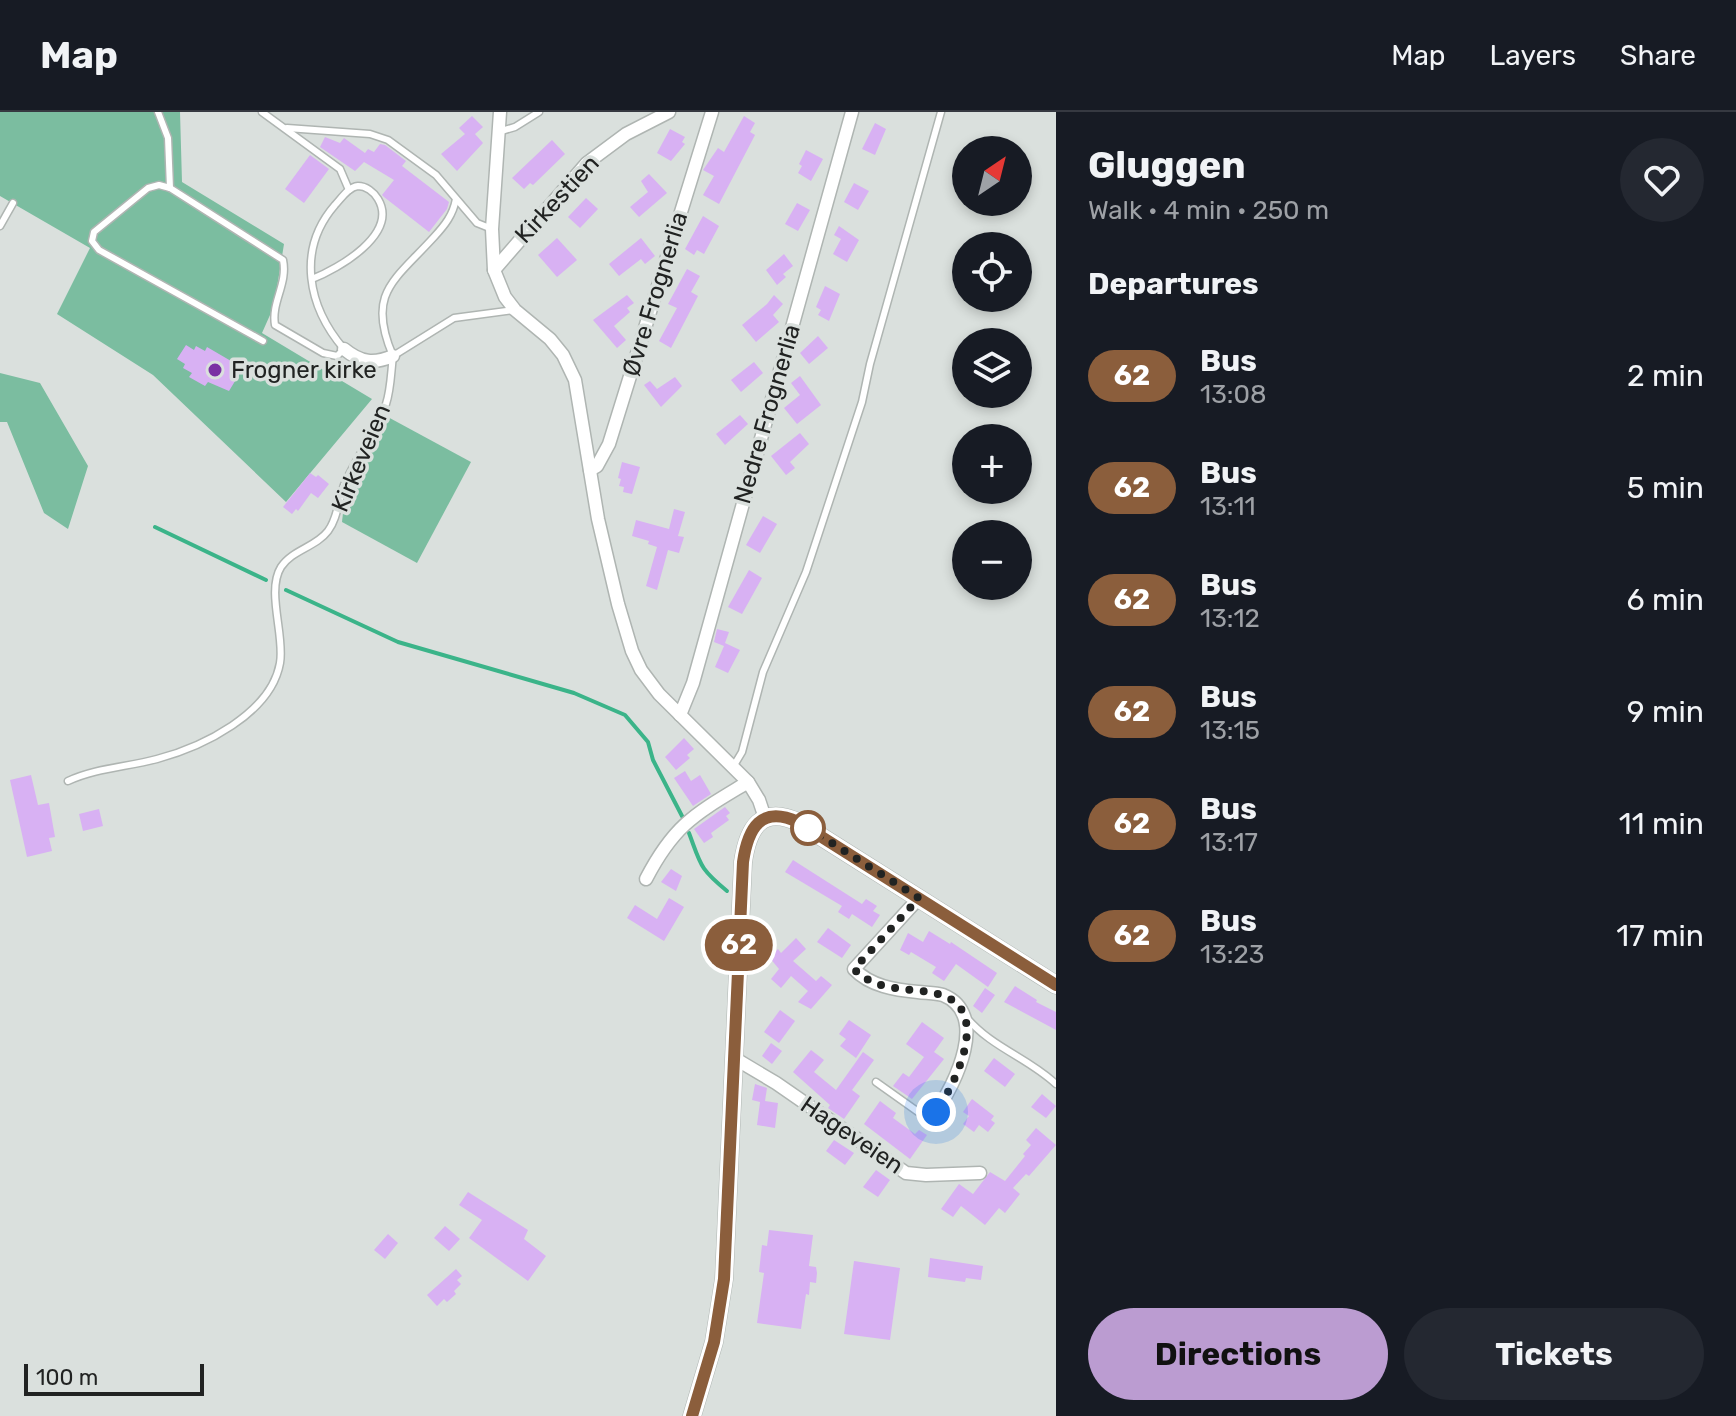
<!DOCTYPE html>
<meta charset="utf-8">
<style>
:root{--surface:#171b24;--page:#242831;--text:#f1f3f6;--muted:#9ea1a6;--line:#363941;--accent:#bb9cd1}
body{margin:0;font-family:Rubik,sans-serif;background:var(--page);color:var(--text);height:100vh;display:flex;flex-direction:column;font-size:30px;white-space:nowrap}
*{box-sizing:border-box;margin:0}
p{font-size:26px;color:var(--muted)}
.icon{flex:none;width:44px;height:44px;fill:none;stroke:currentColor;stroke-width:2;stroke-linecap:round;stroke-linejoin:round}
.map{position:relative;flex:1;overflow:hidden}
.details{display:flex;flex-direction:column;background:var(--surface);width:680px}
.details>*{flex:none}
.badge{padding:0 16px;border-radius:26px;font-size:28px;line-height:52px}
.needle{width:52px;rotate:35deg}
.tools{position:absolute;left:952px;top:24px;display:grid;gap:16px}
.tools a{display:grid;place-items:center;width:80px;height:80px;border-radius:50%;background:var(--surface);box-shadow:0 4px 12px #0003;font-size:40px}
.scale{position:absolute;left:24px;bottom:20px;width:180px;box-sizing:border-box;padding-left:8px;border:4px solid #212322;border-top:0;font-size:22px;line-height:28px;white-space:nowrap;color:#212322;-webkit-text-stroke:6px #dae0dd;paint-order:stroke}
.you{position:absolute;width:40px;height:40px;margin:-20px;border:6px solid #fff;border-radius:50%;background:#1a73e8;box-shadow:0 0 0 12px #1a73e833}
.map>.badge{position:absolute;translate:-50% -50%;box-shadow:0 0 0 4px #fff}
h2{padding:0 32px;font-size:30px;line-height:72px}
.round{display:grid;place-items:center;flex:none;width:84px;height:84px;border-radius:42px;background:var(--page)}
.overview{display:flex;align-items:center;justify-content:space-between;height:136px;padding:0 32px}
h1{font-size:38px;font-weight:700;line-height:60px}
.button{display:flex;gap:16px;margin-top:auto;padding:16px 32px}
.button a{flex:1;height:92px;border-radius:48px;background:var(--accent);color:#111;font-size:32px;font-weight:700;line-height:92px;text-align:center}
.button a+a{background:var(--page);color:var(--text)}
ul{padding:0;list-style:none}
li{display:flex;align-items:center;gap:24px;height:112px;padding:0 32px}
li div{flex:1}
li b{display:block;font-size:30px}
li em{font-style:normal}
li .badge{min-width:88px;font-weight:700;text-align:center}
header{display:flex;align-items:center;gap:48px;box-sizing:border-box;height:112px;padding:0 40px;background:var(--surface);border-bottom:2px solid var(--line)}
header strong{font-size:38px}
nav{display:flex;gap:44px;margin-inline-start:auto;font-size:28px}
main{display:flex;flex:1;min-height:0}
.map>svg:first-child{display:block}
.green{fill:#7bbda0}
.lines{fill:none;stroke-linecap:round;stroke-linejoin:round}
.stream{stroke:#3bb489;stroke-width:4}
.building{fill:#d8b1f3}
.service-casing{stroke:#afb5b2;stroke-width:9}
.minor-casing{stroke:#afb5b2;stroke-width:15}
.secondary-casing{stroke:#afb5b2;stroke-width:19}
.service{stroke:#fff;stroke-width:6}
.minor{stroke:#fff;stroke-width:12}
.secondary{stroke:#fff;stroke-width:16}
.line-casing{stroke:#fff;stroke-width:18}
.line{stroke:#8b5e3c;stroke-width:12}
.walk{stroke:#212322;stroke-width:8;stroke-dasharray:0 14.4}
.poi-dot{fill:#7a31a3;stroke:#dae0dd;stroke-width:3}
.stop-dot{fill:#fff;stroke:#8b5e3c;stroke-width:4}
.labels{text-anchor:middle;stroke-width:7;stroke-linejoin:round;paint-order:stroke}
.street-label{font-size:24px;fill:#212322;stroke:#dae0dd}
.poi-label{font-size:24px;fill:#212322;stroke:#dae0dd;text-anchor:start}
</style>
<header>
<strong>Map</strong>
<nav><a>Map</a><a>Layers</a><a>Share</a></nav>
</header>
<main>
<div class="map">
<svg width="1056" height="1304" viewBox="0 0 1056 1304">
<rect width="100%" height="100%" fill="#dae0dd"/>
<g class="green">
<path d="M0,0H180L182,70L284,132L274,194L262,221L372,287L286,390L153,263L57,202L90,136L0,84Z"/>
<path d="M0,261L40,271L88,354L68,417L44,401L7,310H0Z"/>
<path d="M386,304L471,350L417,451L342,410L345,383Z"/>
</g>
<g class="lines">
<g class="stream">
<path d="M155,415L266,468"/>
<path d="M286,478L398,530L574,581L625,603L648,630L653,648L682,704"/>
<path d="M689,721C701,753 699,756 727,779"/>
</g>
</g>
<g class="building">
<path d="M472,4L483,15L475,22L483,31L457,59L441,42L465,22L459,16Z"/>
<path d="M744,4L755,11L750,20L755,23L719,92L703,83L714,64L703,58L718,36L724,40Z"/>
<path d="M875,11L886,17L875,43L862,37Z"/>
<path d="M670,17L685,25L682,30L685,32L671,49L657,41Z"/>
<path d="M325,25L340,31L344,26L365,41L368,37L374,40L380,32L385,33L406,49L402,54L449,90L447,97L429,120L384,85L382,83L394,68L364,50L355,59L320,35Z"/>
<path d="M552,28L565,42L533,73L530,71L524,77L512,66Z"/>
<path d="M806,38L823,47L811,69L798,61L802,54L799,52Z"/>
<path d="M310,43L329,57L304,91L285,77Z"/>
<path d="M649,62L667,81L639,105L630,95L648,80L641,69Z"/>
<path d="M854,71L869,79L858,98L844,90Z"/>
<path d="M586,86L598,97L580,116L568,105Z"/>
<path d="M797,91L810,98L798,119L785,112Z"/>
<path d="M703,104L719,114L704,142L697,138L694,143L685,137Z"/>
<path d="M839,114L859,128L847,150L833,142L841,127L834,123Z"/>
<path d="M557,126L577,148L557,165L538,143Z"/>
<path d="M641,126L655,144L645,152L641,147L619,164L609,152Z"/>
<path d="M784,142L793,154L783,162L786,165L777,173L766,158Z"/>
<path d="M687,157L700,164L691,180L698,184L671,236L659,229L677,196L668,192Z"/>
<path d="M825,174L840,182L829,209L818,203L821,198L816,195Z"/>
<path d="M627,183L634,191L627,196L630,200L614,214L626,228L617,236L593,208Z"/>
<path d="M774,183L783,192L773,203L779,210L756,230L742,213L767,192Z"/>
<path d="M818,224L828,236L809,252L800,241Z"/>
<path d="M186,233L194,238L196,234L205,239L207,235L243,256L229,279L208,270L205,274L189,265L192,261L183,256L185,252L177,247Z"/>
<path d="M754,250L763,261L741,280L731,268Z"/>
<path d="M800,264L821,293L797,312L784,296L800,283L791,271Z"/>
<path d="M675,265L682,274L661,295L644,273L650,269L657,277Z"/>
<path d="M740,303L748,312L725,333L716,322Z"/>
<path d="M800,321L809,332L790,350L795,356L786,363L771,344Z"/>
<path d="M622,350L640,355L632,382L623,380L624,375L619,374L621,367L618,366Z"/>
<path d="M310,361L316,365L318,363L329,372L318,386L311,381L298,399L296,397L292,402L283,395Z"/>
<path d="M674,397L685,400L678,424L684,425L679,441L668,438L657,478L646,474L657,435L648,432L649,429L632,424L636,408L669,417Z"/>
<path d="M763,404L777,412L760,441L746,433Z"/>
<path d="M749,458L762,466L742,502L728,495Z"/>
<path d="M717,517L729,520L725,531L740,538L728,561L715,555L724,534L714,530Z"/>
<path d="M684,626L694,637L687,643L690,646L676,658L665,645Z"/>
<path d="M685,659L691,669L700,663L711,682L693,694L674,666Z"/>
<path d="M31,663L38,693L49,691L55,725L49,726L52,739L27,745L10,668Z"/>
<path d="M725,695L730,701L726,704L729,708L711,721L713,725L704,731L694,717Z"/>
<path d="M99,697L103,714L83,719L79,702Z"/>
<path d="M793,748L862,792L866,787L877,794L873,799L880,803L872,815L852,802L849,807L838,800L842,794L785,760Z"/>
<path d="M671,757L682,764L676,779L661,770Z"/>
<path d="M669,786L684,795L664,829L627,806L635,793L657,807Z"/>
<path d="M828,816L851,833L842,846L817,830Z"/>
<path d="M929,819L950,832L951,830L997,861L988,875L956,852L944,869L932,861L936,855L911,840L909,843L900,838L908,821L923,830Z"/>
<path d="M796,826L806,837L793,849L816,869L821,864L832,873L811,897L798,890L808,879L791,864L781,876L771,867L779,857L769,845L778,837L781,841Z"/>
<path d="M1015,874L1037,888L1036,890L1056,900V918L1004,890Z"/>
<path d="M985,876L995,883L982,901L973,894Z"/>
<path d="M780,898L795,909L779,931L764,920Z"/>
<path d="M849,908L871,923L856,946L840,934L846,927L839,922Z"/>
<path d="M922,910L944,926L934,940L944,947L912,987L893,974L903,961L909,965L924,945L906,932Z"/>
<path d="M771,931L782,939L772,952L762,944Z"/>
<path d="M811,938L824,948L814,960L836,978L863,940L874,948L852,978L860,984L844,1007L828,996L830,993L793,960Z"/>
<path d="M994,946L1015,962L1005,975L984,959Z"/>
<path d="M755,972L767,976L765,989L778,991L775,1016L757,1013L760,990L752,988Z"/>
<path d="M1042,982L1056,994L1046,1006L1031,995Z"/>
<path d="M972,987L994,1004L991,1008L995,1011L988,1020L979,1013L974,1020L963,1012L969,1004L963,1000Z"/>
<path d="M880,989L896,1001L893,1006L915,1022L919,1018L927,1023L910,1047L864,1012Z"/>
<path d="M1036,1016L1056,1033L1029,1064L1026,1062L1013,1076L1020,1082L1005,1101L999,1096L985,1113L961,1094L953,1105L941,1097L959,1072L973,1082L990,1060L1005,1069L1025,1044L1023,1042L1031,1033L1026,1028Z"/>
<path d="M834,1028L854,1041L845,1053L826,1039Z"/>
<path d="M876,1058L890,1068L878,1085L863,1075Z"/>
<path d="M468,1080L528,1118L524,1127L546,1144L528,1169L469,1126L482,1108L459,1093Z"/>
<path d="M445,1114L460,1127L449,1139L434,1126Z"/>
<path d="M769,1118L813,1123L809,1154L816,1155L817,1161L816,1171L810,1170L809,1183L806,1182L801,1217L757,1211L764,1161L759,1160L762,1133L767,1134Z"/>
<path d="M388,1122L398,1131L385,1147L374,1138Z"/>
<path d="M930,1146L983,1154L981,1168L966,1166L965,1170L928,1165Z"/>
<path d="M854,1149L900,1156L890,1228L844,1222Z"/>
<path d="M456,1157L462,1164L457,1168L461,1172L454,1179L456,1182L447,1190L444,1187L437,1194L427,1183Z"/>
</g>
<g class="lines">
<g class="service-casing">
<g id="service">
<path d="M158,0L168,26L170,76"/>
<path d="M262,0L340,57L349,78"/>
<path d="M287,16L370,22L388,28L436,63L477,111L492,117"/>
<path d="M498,20L515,15L539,0"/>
<path d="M0,114L13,91"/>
<path d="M263,229L99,138L92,129L94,120L148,76L159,73L170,76L283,148C288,172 271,190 275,213L323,241L337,244L344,237C308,195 296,138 335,93C341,87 348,75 358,74C366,74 374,80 378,87C399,122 338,157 312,167"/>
<path d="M393,244C366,181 394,169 434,125C445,113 453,103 456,87"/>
<path d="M393,244L454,206L514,198"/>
<path d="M733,655L742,640L763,560L806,460L862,290L870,252L941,0"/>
<path d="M68,669C96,656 127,655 157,647C202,635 271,602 280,551C285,524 266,479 281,455C292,438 316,435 328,419C338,406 338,388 344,373C356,345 376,320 386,292C391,277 391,259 393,244"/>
<path d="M966,905C992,936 1027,945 1056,972"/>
<path d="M876,970L921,1002L936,1000"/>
</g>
</g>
<g class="minor-casing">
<g id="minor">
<path d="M500,0L492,117L494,158L505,185L515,198L550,227L563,243L575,268L598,407L618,492L632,539L641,558L659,582L748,670L759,688L765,706"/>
<path d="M494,158L587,51L626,22L669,0"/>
<path d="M344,237C361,251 374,252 393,244"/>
<path d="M590,358L597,354L609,332L712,0"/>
<path d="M680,603L693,571L852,0"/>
<path d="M646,767C675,711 697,701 748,670"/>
<path d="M919,786L854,857C870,874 895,878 918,880C926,881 936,881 943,883C990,902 955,972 936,1000"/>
<path d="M734,946L776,971L906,1061L926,1063L980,1061"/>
</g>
</g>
<g class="secondary-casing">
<path id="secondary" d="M692,1304L714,1230L724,1167L743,750C748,716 761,693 798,710L1056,873"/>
</g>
<use href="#service" class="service"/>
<use href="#minor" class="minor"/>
<use href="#secondary" class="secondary"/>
</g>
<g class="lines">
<g class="line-casing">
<path id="line" d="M692,1304L714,1230L724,1167L743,750C748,716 761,693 798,710L1056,873"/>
</g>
<use href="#line" class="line"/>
<path class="walk" d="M808,716L919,786L854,857C878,882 911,874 941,883C992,898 955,972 936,1000"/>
</g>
<circle class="poi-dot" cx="215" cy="258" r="8"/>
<circle class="stop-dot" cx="808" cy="716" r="16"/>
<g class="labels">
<g class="street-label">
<text transform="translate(557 87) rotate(-47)" y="8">Kirkestien</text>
<text transform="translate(655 182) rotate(-73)" y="8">Øvre Frognerlia</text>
<text transform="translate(767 302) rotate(-74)" y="8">Nedre Frognerlia</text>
<text transform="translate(361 346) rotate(-67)" y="8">Kirkeveien</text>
<text transform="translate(852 1023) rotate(34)" y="8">Hageveien</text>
</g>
<g class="poi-label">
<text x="231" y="266">Frogner kirke</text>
</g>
</g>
</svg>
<div class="tools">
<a><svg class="needle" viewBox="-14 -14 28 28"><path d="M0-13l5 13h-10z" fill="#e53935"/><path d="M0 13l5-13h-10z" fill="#9ea1a6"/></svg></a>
<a><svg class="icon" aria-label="locate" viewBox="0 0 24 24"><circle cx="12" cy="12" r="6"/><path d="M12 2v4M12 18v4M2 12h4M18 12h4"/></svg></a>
<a><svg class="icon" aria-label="layers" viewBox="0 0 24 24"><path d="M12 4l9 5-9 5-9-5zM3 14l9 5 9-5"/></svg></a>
<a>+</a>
<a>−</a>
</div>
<div class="scale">100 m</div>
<div class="you" style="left:936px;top:1000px"></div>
<b class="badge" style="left:739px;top:833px;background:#8b5e3c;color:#fff">62</b>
</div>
<section class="details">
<div class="overview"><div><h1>Gluggen</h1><p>Walk · 4 min · 250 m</p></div><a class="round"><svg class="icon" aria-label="heart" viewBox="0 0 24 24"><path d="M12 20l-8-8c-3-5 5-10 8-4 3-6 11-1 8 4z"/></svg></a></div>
<h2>Departures</h2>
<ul>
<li><span class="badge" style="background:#8b5e3c;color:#fff">62</span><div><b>Bus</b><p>13:08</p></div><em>2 min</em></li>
<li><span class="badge" style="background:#8b5e3c;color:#fff">62</span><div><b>Bus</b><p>13:11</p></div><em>5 min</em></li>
<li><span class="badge" style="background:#8b5e3c;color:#fff">62</span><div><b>Bus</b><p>13:12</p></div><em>6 min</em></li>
<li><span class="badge" style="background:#8b5e3c;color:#fff">62</span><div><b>Bus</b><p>13:15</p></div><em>9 min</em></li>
<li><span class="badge" style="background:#8b5e3c;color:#fff">62</span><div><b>Bus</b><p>13:17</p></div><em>11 min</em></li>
<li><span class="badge" style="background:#8b5e3c;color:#fff">62</span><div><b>Bus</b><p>13:23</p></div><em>17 min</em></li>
</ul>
<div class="button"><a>Directions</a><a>Tickets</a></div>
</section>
</main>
